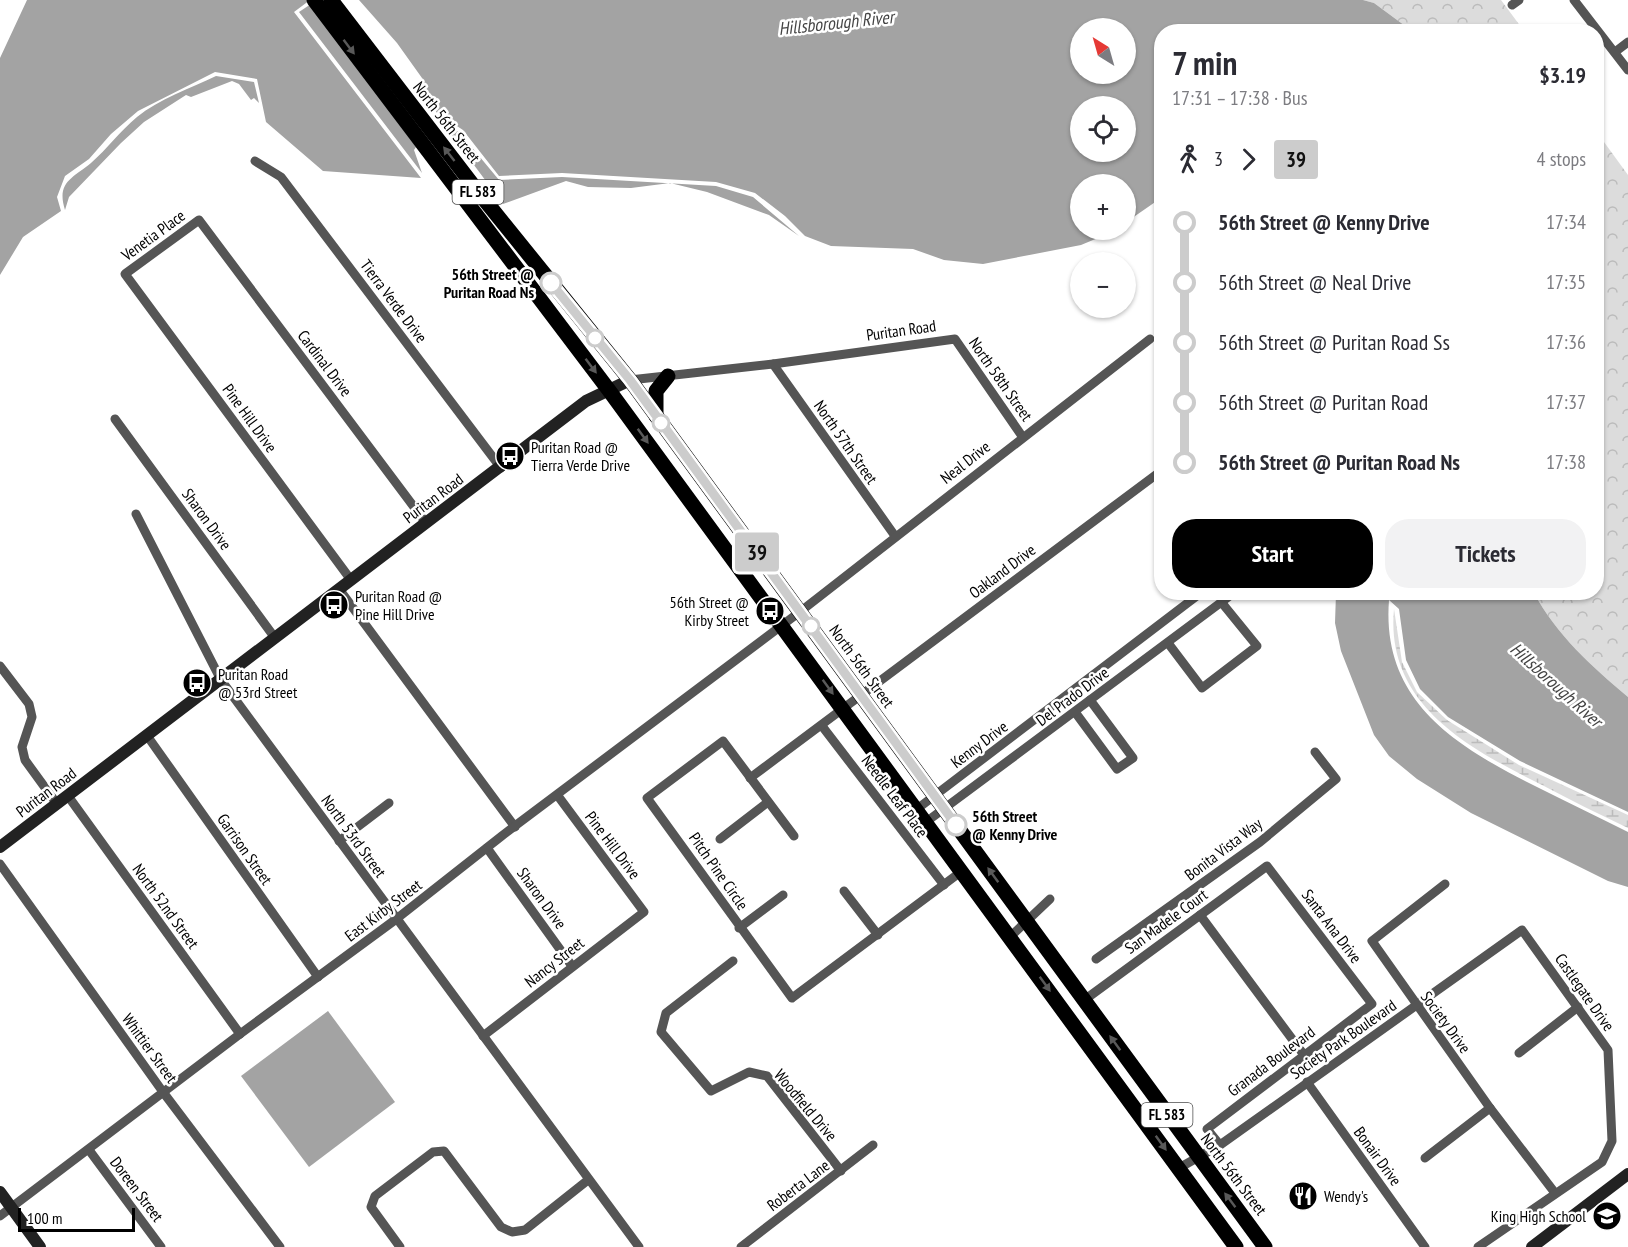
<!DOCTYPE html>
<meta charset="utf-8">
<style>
:root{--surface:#fff;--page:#f2f2f3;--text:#2b2b33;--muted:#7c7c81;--accent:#000}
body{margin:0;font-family:"PT Sans Narrow",sans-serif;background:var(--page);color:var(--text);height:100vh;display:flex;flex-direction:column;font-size:22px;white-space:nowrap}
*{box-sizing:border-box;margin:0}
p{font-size:20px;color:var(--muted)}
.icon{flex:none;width:33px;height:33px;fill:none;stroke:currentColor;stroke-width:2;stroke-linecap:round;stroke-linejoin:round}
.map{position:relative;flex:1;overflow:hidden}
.sheet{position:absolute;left:1154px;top:24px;width:450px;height:576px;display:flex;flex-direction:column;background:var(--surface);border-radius:24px;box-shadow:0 2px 4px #0004}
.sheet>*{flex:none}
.badge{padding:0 12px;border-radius:4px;font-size:21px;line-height:39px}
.needle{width:39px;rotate:323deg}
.tools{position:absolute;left:1070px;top:18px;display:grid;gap:12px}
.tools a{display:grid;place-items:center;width:66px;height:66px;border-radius:50%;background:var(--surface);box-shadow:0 2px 4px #0004;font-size:30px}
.scale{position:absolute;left:18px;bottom:15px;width:117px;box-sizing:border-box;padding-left:6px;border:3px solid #000;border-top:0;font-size:16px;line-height:21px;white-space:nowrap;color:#000;-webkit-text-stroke:4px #fff;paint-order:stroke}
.map>.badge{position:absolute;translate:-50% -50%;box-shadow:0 0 0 3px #fff}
.legs{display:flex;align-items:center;gap:9px;height:66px;padding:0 18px;font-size:20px}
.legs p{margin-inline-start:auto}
.headline{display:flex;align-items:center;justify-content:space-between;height:102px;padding:0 18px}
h1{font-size:33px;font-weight:700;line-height:45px}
.primary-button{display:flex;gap:12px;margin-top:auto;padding:12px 18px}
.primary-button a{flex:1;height:69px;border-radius:24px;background:var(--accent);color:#fff;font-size:24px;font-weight:700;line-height:69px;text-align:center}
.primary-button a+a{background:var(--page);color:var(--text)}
ul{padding:0 18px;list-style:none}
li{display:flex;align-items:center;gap:21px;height:60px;font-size:22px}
li i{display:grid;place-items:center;width:9px;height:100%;margin:0 8px;background:currentColor}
li i::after{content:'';width:15px;height:15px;margin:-8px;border:4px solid;border-radius:50%;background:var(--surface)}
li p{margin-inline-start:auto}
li:first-child i{background:linear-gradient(#0000 50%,currentColor 0)}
li:last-child i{background:linear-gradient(currentColor 50%,#0000 0)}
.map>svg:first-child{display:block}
.forest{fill:url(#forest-crowns)}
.wetland{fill:url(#wetland-marsh)}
.water{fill:#a3a3a3;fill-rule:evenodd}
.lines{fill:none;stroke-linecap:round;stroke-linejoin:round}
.street{stroke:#555;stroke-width:9}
.secondary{stroke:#222;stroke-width:12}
.primary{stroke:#000;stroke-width:15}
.oneway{fill:#595959}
.line-1-casing{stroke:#fff;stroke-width:14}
.line-1{stroke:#ccc;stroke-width:9}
.stop-1-dot{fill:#fff;stroke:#ccc;stroke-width:3}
.labels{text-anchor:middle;stroke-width:5;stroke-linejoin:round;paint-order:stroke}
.shield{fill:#fff;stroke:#4c4c4c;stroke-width:1.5}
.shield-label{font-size:15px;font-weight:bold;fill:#000}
.street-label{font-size:16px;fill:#000;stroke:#fff}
.stop-label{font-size:16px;font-weight:bold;fill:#000;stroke:#fff;text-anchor:end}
.poi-label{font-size:16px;fill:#000;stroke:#fff;text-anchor:start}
.water-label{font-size:18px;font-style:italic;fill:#444;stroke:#fff}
</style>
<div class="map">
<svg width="1628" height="1247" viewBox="0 0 1628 1247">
<defs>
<pattern id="forest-crowns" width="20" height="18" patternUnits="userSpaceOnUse" patternTransform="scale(1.5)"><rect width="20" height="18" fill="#dcdcdc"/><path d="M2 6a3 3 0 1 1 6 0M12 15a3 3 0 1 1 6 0" fill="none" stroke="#bbb"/></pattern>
<pattern id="wetland-marsh" width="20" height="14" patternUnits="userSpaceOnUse" patternTransform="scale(1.5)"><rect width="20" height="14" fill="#dcdcdc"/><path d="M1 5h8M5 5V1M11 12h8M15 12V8" fill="none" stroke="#bbb"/></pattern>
</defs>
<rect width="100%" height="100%" fill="#fff"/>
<g class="forest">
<path d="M1363,0H1501L1524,31H1412L1374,3Z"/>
<path d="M1596,131L1628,175V697C1592,667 1556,634 1534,593L1596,592Z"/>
</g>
<path class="wetland" d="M1394,609L1402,662L1417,692L1447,720L1519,765L1628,815V828C1599,814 1570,800 1542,785C1468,748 1385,704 1394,609Z"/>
<g class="water">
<path d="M27,0H310L294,12L421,178L323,171L266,122L257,79L215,72L138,111L111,134L89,159L65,176L57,197L61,211L23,237L0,275V58Z"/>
<path d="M359,0H1363L1374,3L1412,31L1161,32V198L1125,223V184H1080V230H1117L1081,245L983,264L944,260L913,249L831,246L805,236L785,216L755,193L716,182L562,173L499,176L463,130L437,113L430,102L422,78L397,43ZM1125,28V74H1080V28ZM1125,106V152H1080V106Z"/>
<path d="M311,4L416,147L414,150L422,173L299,12Z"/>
<path d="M216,76L254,82L259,103L254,98L251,100L239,84L232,81L191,97L186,95L144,122L121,143L69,197L65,210C56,182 73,178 91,163C107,149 120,131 137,117C159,99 191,88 216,76Z"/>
<path d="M439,118L460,133L499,180L562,177L716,186L753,197L799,236L769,215L707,192L670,183L631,188L588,187L566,181L503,204Z"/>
<path d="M1336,593H1534C1556,634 1592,667 1628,697V812L1520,761L1448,717L1420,689L1406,660L1399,609L1389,600C1381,702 1457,747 1537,787C1567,802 1598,817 1628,832V887L1608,881L1471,813L1417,779L1389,756L1374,735L1341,651L1335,623Z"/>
<path d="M328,1011L395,1102L309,1167L241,1076Z"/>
</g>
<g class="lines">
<g class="street">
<path d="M1574,0L1628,70"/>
<path d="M1512,5L1519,0"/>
<path d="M1615,52L1628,42"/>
<path d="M255,161L281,177L501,468"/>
<path d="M773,364L895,536"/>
<path d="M630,380L773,364L955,339L1022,436"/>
<path d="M115,419L275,638"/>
<path d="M136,514L221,680L639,1247"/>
<path d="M351,580L125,274L199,220L426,523"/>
<path d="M339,589L515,827"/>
<path d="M1168,643L1202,688L1257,646L1222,603"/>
<path d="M0,666L29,704L32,717L22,747L25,760L57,804"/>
<path d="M1075,712L1117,769L1133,758L1090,700"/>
<path d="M822,726L944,885"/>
<path d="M148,737L318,977"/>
<path d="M750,778L1161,471"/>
<path d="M68,796L240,1034"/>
<path d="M917,809L1202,592"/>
<path d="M926,822L1235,592"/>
<path d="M794,836L723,741L647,798L792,998L962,871"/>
<path d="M720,839L768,802"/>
<path d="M339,841L389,803"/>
<path d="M487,848L572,966"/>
<path d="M0,864L163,1092L280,1247"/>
<path d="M1445,884L1372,941L1490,1108L1555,1193"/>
<path d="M844,891L878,935"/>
<path d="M1200,915L1304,1055"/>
<path d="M739,928L783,895"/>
<path d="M1010,937L1050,899"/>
<path d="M1096,959L1260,842L1336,779L1315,752"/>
<path d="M733,961L666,1013L661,1032L711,1091L749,1072L767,1076L841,1171"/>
<path d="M1083,1001L1267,866L1372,1004L1207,1129L1220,1145"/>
<path d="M483,1036L644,912L558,796"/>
<path d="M1519,1053L1578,1007"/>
<path d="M1307,1082L1425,1247"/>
<path d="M89,1150L161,1247"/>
<path d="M1425,1158L1490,1108"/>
<path d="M1179,1168L1220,1145L1522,930L1608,1050L1612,1141L1602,1162L1478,1247"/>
<path d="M0,1216L240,1034L395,920L503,835L801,611L1150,339"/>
<path d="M400,1247L371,1207L375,1196L433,1152L444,1151L501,1227L512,1232L525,1230L588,1180"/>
<path d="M741,1247L873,1145"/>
</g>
<g class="secondary">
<path d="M0,847L586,401L630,380"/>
<path d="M0,1192L40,1247"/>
<path d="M1532,1247L1628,1174"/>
</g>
<g class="primary">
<path d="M314,0L608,389L1236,1247"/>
<path d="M331,0L479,193L630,380L1265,1247"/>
<path d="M656,416V391L668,376"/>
</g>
</g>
<defs><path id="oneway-solid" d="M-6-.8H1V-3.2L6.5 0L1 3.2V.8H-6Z" transform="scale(1.5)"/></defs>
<g class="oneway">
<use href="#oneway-solid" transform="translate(349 47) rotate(53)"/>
<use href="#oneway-solid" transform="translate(449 154) rotate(-128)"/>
<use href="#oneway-solid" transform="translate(591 366) rotate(53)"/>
<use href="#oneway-solid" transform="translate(643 436) rotate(54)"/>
<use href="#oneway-solid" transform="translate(828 687) rotate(54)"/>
<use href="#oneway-solid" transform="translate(993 875) rotate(-126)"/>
<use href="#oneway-solid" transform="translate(1045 984) rotate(54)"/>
<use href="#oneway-solid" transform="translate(1115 1043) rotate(-126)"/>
<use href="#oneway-solid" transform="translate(1161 1143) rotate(54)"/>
<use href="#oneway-solid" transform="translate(1230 1200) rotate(-127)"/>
</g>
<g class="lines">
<g class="line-1-casing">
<path id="line-1" d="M551,283L630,380L956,825"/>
</g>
<use href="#line-1" class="line-1"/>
</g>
<defs>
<g id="bus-disc" transform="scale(1.5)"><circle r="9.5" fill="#000" stroke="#fff"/><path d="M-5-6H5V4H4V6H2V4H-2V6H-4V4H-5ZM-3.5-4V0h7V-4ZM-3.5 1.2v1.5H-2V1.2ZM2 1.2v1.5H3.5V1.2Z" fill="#fff"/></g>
<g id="restaurant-disc" transform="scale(1.5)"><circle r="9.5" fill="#000" stroke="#fff"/><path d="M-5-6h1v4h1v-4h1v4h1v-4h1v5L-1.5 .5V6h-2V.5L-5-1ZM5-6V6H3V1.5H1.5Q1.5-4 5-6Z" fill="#fff"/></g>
<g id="school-disc" transform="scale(1.5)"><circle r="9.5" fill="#000" stroke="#fff"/><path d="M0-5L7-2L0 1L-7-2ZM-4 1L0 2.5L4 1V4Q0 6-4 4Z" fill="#fff"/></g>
</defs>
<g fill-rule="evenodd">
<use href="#bus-disc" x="510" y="456"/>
<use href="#bus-disc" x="334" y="605"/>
<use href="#bus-disc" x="770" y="611"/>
<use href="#bus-disc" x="197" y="683"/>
<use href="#restaurant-disc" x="1303" y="1196"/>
<use href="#school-disc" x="1607" y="1216"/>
</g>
<g class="stop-1-dot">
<circle cx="551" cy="283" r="10"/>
<circle cx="595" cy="338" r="8"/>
<circle cx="661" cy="423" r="8"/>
<circle cx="811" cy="626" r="8"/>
<circle cx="956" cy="825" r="10"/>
</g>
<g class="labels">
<g class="shield">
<rect x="452.5" y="180" width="51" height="24" rx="4.5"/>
<rect x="1141.5" y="1103" width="51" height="24" rx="4.5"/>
</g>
<g class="shield-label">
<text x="478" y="197">FL 583</text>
<text x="1167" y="1120">FL 583</text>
</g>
<g class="street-label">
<text transform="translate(447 122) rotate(52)" y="6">North 56th Street</text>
<text transform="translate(153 235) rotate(-36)" y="6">Venetia Place</text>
<text transform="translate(394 301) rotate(53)" y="6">Tierra Verde Drive</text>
<text transform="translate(901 330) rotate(-8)" y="6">Puritan Road</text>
<text transform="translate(325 363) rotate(53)" y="6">Cardinal Drive</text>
<text transform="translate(1001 379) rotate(55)" y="6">North 58th Street</text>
<text transform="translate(250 418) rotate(54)" y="6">Pine Hill Drive</text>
<text transform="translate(846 442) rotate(55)" y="6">North 57th Street</text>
<text transform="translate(965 462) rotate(-38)" y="6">Neal Drive</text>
<text transform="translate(433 498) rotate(-37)" y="6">Puritan Road</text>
<text transform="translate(207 519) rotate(54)" y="6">Sharon Drive</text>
<text transform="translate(1002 571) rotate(-37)" y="6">Oakland Drive</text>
<text transform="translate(862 666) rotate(54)" y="6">North 56th Street</text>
<text transform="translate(1072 696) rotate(-37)" y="6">Del Prado Drive</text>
<text transform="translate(979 744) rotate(-37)" y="6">Kenny Drive</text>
<text transform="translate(46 792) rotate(-37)" y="6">Puritan Road</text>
<text transform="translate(895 796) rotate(53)" y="6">Needle Leaf Place</text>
<text transform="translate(354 836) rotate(54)" y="6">North 53rd Street</text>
<text transform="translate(613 845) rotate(53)" y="6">Pine Hill Drive</text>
<text transform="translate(245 849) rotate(55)" y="6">Garrison Street</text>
<text transform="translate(1223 849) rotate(-37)" y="6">Bonita Vista Way</text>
<text transform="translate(719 871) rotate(55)" y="6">Pitch Pine Circle</text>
<text transform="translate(542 898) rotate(54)" y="6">Sharon Drive</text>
<text transform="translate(166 906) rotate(54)" y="6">North 52nd Street</text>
<text transform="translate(383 910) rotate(-37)" y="6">East Kirby Street</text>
<text transform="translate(1166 921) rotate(-36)" y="6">San Madele Court</text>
<text transform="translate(1332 926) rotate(53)" y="6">Santa Ana Drive</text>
<text transform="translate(554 962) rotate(-38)" y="6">Nancy Street</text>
<text transform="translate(1585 992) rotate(55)" y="6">Castlegate Drive</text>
<text transform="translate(1446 1022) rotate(54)" y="6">Society Drive</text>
<text transform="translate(1343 1039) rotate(-35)" y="6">Society Park Boulevard</text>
<text transform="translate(150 1048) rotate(54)" y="6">Whittier Street</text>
<text transform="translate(1271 1061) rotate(-37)" y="6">Granada Boulevard</text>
<text transform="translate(806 1105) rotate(50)" y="6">Woodfield Drive</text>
<text transform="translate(1378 1156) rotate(54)" y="6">Bonair Drive</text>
<text transform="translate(1234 1174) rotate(53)" y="6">North 56th Street</text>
<text transform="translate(798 1185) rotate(-37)" y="6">Roberta Lane</text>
<text transform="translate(137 1189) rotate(53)" y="6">Doreen Street</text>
</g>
<g class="stop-label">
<text x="534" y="280">56th Street @<tspan x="534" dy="18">Puritan Road Ns</tspan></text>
<text x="972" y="822" text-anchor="start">56th Street<tspan x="972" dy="18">@ Kenny Drive</tspan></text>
</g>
<g class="poi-label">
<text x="531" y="453">Puritan Road @<tspan x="531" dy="18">Tierra Verde Drive</tspan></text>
<text x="355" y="602">Puritan Road @<tspan x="355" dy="18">Pine Hill Drive</tspan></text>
<text x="749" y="608" text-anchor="end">56th Street @<tspan x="749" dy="18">Kirby Street</tspan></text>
<text x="218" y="680">Puritan Road<tspan x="218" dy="18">@ 53rd Street</tspan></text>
<text x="1324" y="1202">Wendy's</text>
<text x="1586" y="1222" text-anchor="end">King High School</text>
</g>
<g class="water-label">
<text transform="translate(836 23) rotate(-6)" y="6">Hillsborough River</text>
<text transform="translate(1556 685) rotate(42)" y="6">Hillsborough River</text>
</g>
</g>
</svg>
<div class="tools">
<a><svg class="needle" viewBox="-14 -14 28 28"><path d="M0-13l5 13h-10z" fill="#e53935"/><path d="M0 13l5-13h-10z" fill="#7c7c81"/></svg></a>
<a><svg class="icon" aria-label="locate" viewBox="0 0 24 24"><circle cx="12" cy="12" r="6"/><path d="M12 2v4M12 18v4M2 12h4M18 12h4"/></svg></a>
<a>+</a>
<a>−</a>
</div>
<div class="scale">100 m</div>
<b class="badge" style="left:757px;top:552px;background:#ccc;color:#111">39</b>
<section class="sheet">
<div class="headline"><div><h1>7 min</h1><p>17:31 – 17:38 · Bus</p></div><b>$3.19</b></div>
<div class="legs"><svg class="icon" aria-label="walk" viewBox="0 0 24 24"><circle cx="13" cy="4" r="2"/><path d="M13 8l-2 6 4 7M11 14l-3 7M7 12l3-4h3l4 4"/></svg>3<svg class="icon" aria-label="forward" viewBox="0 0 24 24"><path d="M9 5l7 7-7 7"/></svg><b class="badge" style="background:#ccc;color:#111">39</b><p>4 stops</p></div>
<ul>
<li><i style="color:#ccc"></i><b>56th Street @ Kenny Drive</b><p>17:34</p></li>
<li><i style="color:#ccc"></i><span>56th Street @ Neal Drive</span><p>17:35</p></li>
<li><i style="color:#ccc"></i><span>56th Street @ Puritan Road Ss</span><p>17:36</p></li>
<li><i style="color:#ccc"></i><span>56th Street @ Puritan Road</span><p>17:37</p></li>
<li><i style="color:#ccc"></i><b>56th Street @ Puritan Road Ns</b><p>17:38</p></li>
</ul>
<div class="primary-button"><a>Start</a><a>Tickets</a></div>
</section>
</div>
